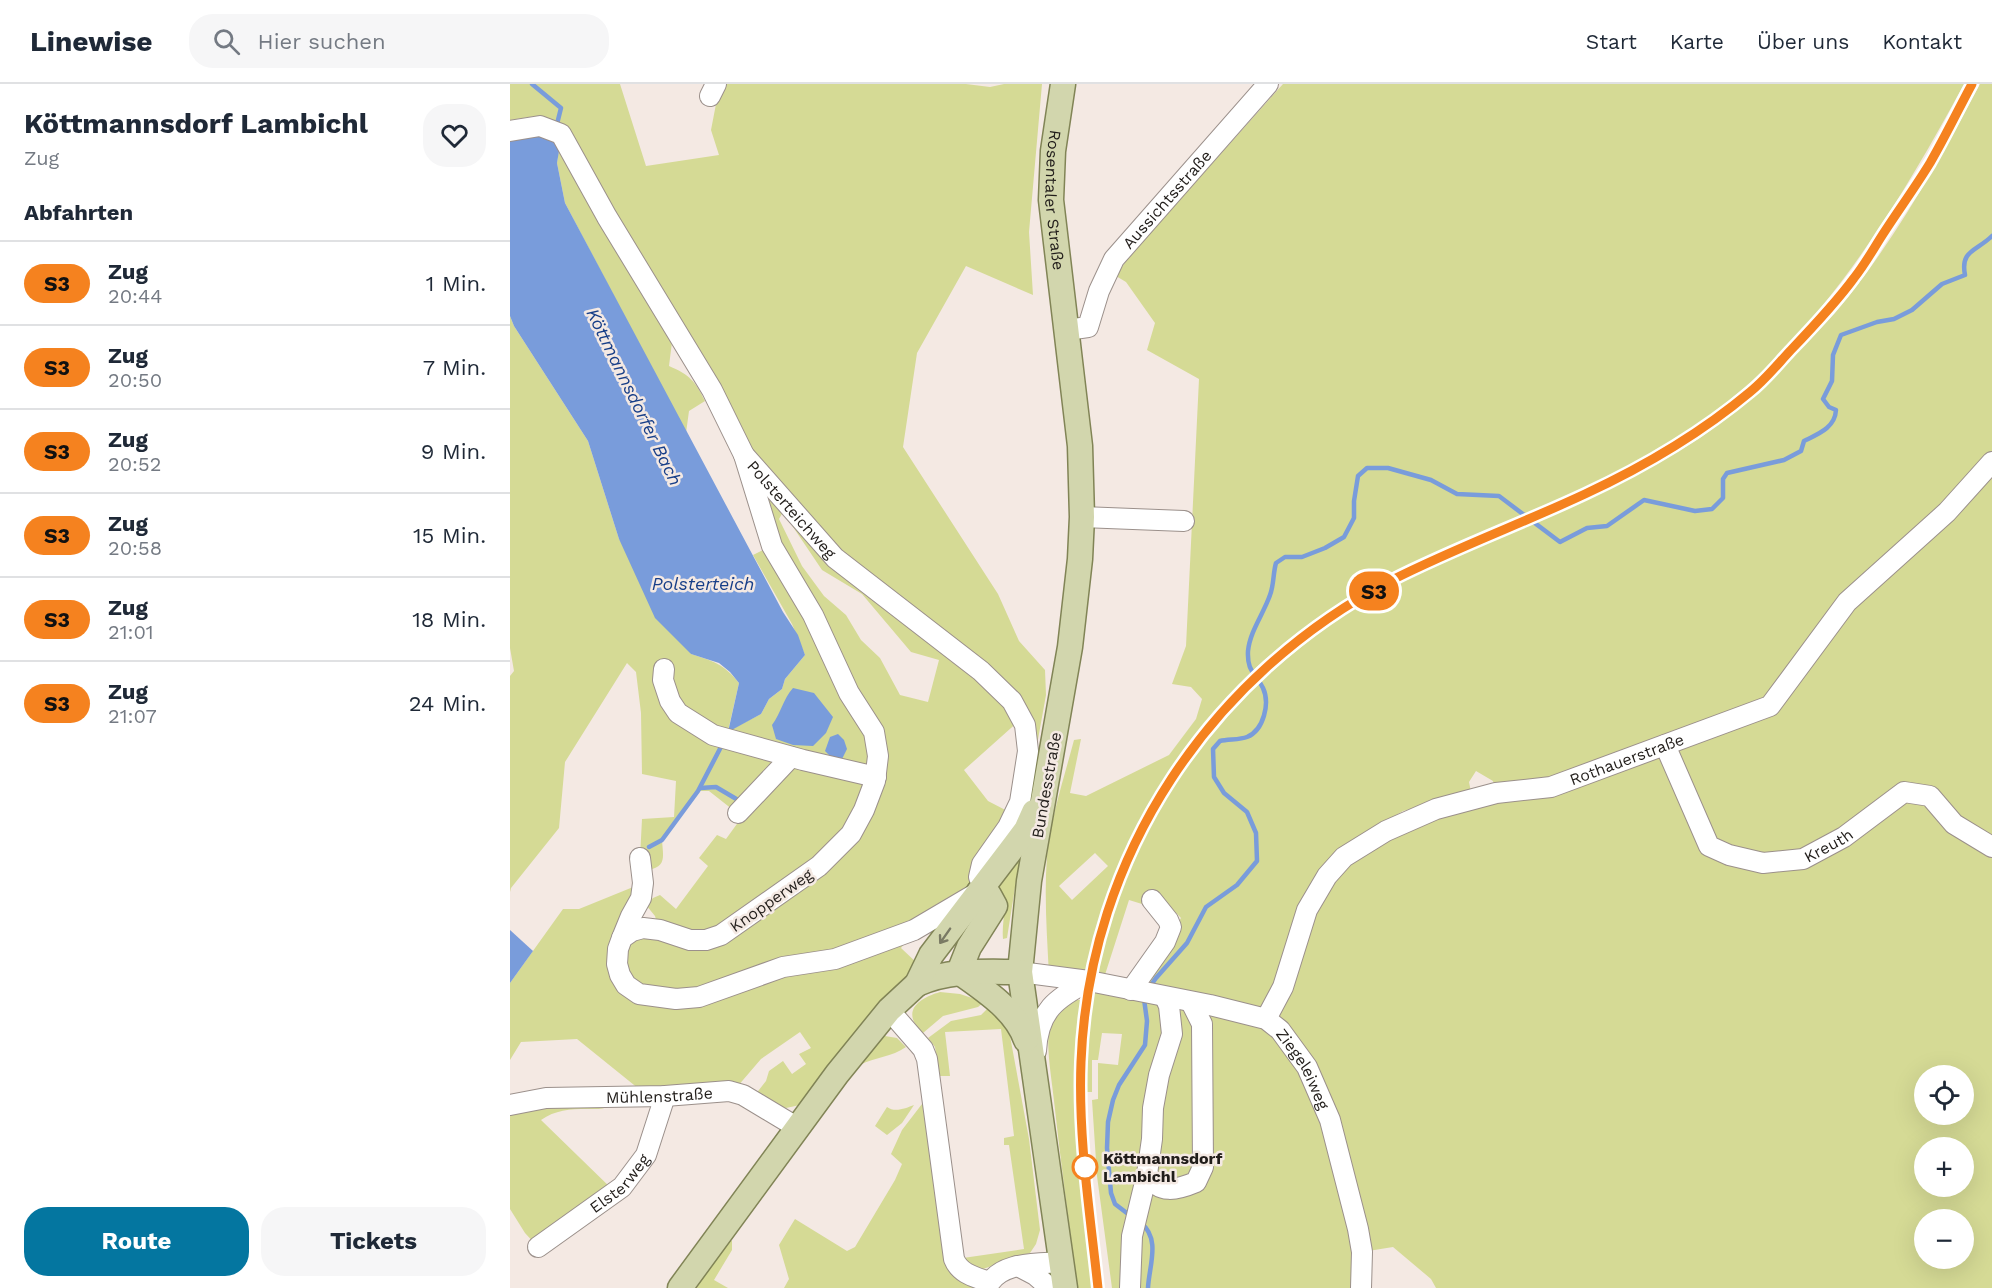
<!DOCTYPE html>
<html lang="de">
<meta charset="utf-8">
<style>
:root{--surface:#fff;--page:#f6f6f7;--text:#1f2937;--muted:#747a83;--line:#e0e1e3;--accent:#0476a0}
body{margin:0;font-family:"Work Sans",sans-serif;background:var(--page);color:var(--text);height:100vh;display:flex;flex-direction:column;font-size:22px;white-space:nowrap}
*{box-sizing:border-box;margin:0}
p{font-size:20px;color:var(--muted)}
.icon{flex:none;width:33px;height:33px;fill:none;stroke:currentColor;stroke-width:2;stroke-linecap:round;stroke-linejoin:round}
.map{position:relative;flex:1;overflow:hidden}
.side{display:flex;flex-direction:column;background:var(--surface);width:510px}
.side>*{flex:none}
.badge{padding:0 12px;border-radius:20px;font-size:21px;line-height:39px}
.tools{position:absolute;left:1404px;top:981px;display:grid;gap:12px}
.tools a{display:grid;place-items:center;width:60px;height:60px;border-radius:50%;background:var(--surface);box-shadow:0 6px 24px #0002;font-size:30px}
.map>.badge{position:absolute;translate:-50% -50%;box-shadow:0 0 0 3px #fff}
h2{padding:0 24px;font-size:22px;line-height:54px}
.round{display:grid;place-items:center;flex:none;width:63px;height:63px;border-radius:24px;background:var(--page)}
.head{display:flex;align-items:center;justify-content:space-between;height:102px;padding:0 24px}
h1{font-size:28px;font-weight:700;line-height:45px}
.action{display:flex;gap:12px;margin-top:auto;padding:12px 24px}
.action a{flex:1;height:69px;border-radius:24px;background:var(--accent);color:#fff;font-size:24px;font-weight:700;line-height:69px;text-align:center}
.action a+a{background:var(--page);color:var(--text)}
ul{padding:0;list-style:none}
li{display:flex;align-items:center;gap:18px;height:84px;padding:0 24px;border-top:2px solid var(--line)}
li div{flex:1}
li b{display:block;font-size:22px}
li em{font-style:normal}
li .badge{min-width:66px;font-weight:700;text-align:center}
header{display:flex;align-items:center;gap:36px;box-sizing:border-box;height:84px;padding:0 30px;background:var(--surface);border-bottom:2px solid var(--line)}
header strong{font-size:28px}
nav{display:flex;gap:33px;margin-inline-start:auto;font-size:21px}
.search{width:420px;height:54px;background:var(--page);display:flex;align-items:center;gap:15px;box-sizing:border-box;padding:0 21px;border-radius:24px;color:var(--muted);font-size:22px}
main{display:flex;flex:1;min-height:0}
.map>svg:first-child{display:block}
.green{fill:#d5da95;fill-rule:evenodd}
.water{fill:#799cdb}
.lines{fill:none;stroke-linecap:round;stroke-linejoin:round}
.stream{stroke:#799cdb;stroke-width:4.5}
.minor-casing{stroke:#9b908b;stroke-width:22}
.major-casing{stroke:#818456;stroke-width:27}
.minor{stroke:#fff;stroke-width:20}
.major{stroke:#d2d6ad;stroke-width:24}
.rail{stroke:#595450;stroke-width:4.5;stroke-dasharray:9 4.5;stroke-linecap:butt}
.oneway{stroke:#7a7a64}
.line-casing{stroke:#fff;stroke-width:14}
.line{stroke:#f5821f;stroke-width:9}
.stop-dot{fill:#fff;stroke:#f5821f;stroke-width:3}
.labels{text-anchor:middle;stroke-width:5;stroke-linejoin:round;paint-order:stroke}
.street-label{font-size:16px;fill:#211d1a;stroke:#f4e9e3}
.stop-label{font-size:16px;font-weight:bold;fill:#211d1a;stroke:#f4e9e3;text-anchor:start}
.water-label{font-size:18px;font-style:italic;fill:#173e88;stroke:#f4e9e3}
</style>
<header>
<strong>Linewise</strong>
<div class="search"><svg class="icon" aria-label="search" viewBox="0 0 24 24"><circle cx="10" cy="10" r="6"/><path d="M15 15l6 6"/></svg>Hier suchen</div>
<nav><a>Start</a><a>Karte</a><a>Über uns</a><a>Kontakt</a></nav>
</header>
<main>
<section class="side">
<div class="head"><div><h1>Köttmannsdorf Lambichl</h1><p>Zug</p></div><a class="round"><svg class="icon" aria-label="heart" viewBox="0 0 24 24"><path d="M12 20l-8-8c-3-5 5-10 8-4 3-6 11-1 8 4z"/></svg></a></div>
<h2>Abfahrten</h2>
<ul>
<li><span class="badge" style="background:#f5821f;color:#111">S3</span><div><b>Zug</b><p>20:44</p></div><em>1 Min.</em></li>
<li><span class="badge" style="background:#f5821f;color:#111">S3</span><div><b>Zug</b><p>20:50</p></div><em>7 Min.</em></li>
<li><span class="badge" style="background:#f5821f;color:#111">S3</span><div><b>Zug</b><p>20:52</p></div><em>9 Min.</em></li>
<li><span class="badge" style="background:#f5821f;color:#111">S3</span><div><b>Zug</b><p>20:58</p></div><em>15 Min.</em></li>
<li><span class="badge" style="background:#f5821f;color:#111">S3</span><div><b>Zug</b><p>21:01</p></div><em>18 Min.</em></li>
<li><span class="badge" style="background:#f5821f;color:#111">S3</span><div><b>Zug</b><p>21:07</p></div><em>24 Min.</em></li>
</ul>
<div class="action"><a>Route</a><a>Tickets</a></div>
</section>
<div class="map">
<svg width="1482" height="1204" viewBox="0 0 1482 1204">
<rect width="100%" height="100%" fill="#f4e9e3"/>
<g class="green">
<path d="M0,0H110L136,82L209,71L201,46L206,20L216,0H456L480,3L494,0H532L519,148L523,211L456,182L407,269L393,363L488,510L509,557L535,586L536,611L525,672L511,635L454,686L478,717L505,731L469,793L425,853L411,842L404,846L391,864L408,880L327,971L290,1021L276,1024L245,1011L256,997L259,987L273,977L282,990L296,980L289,970L301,964L290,948L251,975L227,1003L129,1005L67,955L11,958L0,976V899L53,825H69L133,799L121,832L149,846L145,832L136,821L143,814L150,811L166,825L198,782L189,774L207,751L216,755L232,733L199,707H188L152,756C153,772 157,783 138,786L130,774L132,735L164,733L166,697L132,690L131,629L126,588L117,579L55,678L49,744L1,804L0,808V592L4,587L0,564V232L4,242L78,357L109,455L181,570C203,577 214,580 229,599L218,647L251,630L259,615L272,605L275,595L295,571L282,540L243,471L261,462L234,371L162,258L159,282C180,291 185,297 195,317L179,327L176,349L55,119L47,79L51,49L44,38L26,32L0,36ZM273,428L312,486L352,510L401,568L429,576L418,618L390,611L370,574L351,556L336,531L314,512L292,482L269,435Z"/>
<path d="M773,0H1454C1386,126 1308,254 1190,339C1095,406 982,440 879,492C714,574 614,719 575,897L539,891C537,852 534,812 537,772C541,733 554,694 564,656L571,655L560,709L576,712L659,671L686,635L692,615L681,603L662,600L676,562L689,295L637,266L645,239L616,198L606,192L618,174ZM585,769L598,782L562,816L549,802Z"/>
<path d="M1470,0H1482V1204H926L921,1195L883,1163L852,1168L851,1204H602L587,1092L582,1016L588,1015V979L608,981L612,950L592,949L588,976H582V1008H576C576,972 578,936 584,901C611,732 737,577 888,500C979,454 1077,423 1165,369C1177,362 1189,355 1201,346C1233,322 1262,294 1290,265C1302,253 1314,241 1325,229C1383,160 1428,79 1470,0ZM966,687L983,697L986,708L862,763L840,780L813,812L824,771L839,759L893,727L961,708L959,698ZM646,808L671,834L622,906L592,900L619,816L632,820ZM1414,992H1454V1030H1414ZM1414,1064H1454V1102H1414ZM1414,1136H1454V1174H1414Z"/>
<path d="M513,766L507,791L497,854L493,855C491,835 501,816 485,799Z"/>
<path d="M430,908L450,910L474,918L468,923L433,932L413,949C391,929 406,915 430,908Z"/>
<path d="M566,916H572C558,1012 571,1108 583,1204H568C559,1142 551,1080 544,1017C542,996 535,960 540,940C542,929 556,919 566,916Z"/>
<path d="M480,922L495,941L500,952L519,1055L530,1146L526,1160L520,1169L473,1185L460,1184L453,1174L514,1165L499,1061H494V1054L504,1052L491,945L435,948L440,992H429L425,963L418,954L441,937L471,931Z"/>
<path d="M375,952L387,954L396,963C382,973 365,973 350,981L367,955Z"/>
<path d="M422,1007L437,1174L477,1204H274L279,1195L269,1161L285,1135L337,1167L345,1163L385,1096L392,1080L381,1070L392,1046Z"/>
<path d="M0,1021L100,1022C92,1026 85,1025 77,1025C60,1025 45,1026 31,1036L105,1108L28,1163L15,1149L0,1125Z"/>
<path d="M404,1021L392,1039L377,1051L365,1042L377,1023C385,1029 396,1024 404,1021Z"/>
<path d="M217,1155L222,1157V1166L204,1196L218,1204H182Z"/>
</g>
<g class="water">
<path d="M32,51L44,52L50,61L47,79L55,119L273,528L288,551L295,571L275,595L272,605L259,615L251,630L218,648L229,599L220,588L209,579L181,570L145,534L109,455L78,357L4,242L0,232V54Z"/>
<path d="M283,604L304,609L323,633L316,649L303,662L283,661L266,655L262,641C271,629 273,615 283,604Z"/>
<path d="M328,650L334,656L337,665L331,677L322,674L315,667L320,653Z"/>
<path d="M0,846L23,867L0,899Z"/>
</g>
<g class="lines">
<g class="stream">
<path d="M22,0L51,24L46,44"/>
<path d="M190,704L206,703L228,716L231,715"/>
<path d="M139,763L152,756L188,707L213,659"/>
<path d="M639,904L646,894L677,859L696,823L727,801L747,777L746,749L737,728L714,709L704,693L703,665L710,657C718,655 730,656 737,653C754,646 760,619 753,604C745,588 737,588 738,567C740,547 754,529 760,511C764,501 763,489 766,479L775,473H792L815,464L834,453L844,434V417L848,392L857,384H878L921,396L947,410L989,412L1050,458L1077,444L1097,442L1134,416L1185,427L1202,425L1213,414V395L1217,389L1274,376L1291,367L1294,357C1308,350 1325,344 1326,326L1319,323L1313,315L1322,297L1323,271L1331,251L1367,238L1384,235L1402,226L1432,200L1455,191C1450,166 1467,167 1482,152"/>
<path d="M622,1133L605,1120L601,1109L597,1064L598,1038L603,1016L609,1001L635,961L637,937L634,915"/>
<path d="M631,1139C651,1155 639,1182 638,1204"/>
</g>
<g class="minor-casing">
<g id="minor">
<path d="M200,12L206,0"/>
<path id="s1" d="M0,47L30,42L51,50L97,133L202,306L234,371L325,474L471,587L502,617L515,641L518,667L510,718L498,743L472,780L469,793L473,803"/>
<path id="s2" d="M557,246L578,243L589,207L604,175L758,0"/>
<path d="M234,371L262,462L303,531L339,609L364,648L368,672L365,697L354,726L341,750L309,782L211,851L196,856H180L150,846L133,844L122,847L112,854L108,865L107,880L110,891L116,901L129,910L166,915L189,913L273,883L325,875L404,846L465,810"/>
<path d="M572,433L674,437"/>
<path d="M154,585L153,596L160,617L168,629L203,651L293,676L366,693"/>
<path id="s3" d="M1155,661L1199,762L1219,771L1253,779L1293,775L1334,753L1394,708L1420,712L1444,740L1482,763"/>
<path d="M228,729L281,673"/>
<path d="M112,854L121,832L131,814L133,799L130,774"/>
<path id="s4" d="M510,888L579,897L700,921L756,935L770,946L797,983L820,1036L848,1145L852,1168L851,1204"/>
<path d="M621,906L655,858L661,843L658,836L642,816"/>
<path d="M379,926L413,965L417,975L444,1175C450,1190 465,1193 479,1198"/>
<path id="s5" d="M756,935L773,903L797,826L817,792L834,773L876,747L926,725L986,709L1041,703L1260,622L1337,518L1437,428L1482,378"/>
<path d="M526,967C528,927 546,914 579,897"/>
<path id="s6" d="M0,1021L36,1014L155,1012L219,1007L233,1011L288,1044"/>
<path d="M637,1090C649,1111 667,1106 686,1098L693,1083L692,940L681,918"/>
<path id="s7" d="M28,1163L112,1103L136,1071L155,1012"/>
<path d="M508,1182L525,1191L540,1204"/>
<path d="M477,1204C488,1177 528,1180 552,1178"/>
<path d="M620,1204L622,1152L637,1090L642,1055L643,1024L649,991L662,950L659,922L655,913"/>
</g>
</g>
<g class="major-casing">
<g id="major">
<path id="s8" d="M553,0L543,67L541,116L570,362L572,433L570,475L560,563L519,797L510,888L555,1204"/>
<path d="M449,888C473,905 506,926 516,956"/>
<path d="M449,888L459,863L485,822L479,811L469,808"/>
<path d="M407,900C440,885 474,888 510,888"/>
<path d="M170,1204L327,990L379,926L407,900L421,871L504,762L516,746L524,728"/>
</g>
</g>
<use href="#minor" class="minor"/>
<use href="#major" class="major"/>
<path class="rail" d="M588,1204C580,1129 568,1053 571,978C578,772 700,590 882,496C945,464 1011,441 1075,410C1133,383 1191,349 1240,308C1255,296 1267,281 1280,268C1302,244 1325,220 1344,194C1355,179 1365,162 1375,147C1390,124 1406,102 1420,79C1435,53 1448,26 1462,0"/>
</g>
<defs><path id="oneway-shaft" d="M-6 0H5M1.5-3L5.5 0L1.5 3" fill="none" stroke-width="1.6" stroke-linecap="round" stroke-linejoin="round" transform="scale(1.5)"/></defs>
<use class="oneway" href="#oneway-shaft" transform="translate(435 852) rotate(125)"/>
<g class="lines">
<g class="line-casing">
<path id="line" d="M588,1204C580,1129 568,1053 571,978C579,771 700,591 882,496C945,464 1011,440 1075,410C1133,383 1191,349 1240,308C1255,296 1267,281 1280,267C1302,244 1325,220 1344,194C1356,179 1365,162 1375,147C1390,124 1406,102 1420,79C1435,53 1448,26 1462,0"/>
</g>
<use href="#line" class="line"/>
</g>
<circle class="stop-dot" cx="575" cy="1083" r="12"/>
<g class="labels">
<g class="street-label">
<text dy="6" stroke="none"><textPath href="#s2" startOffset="174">Aussichtsstraße</textPath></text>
<text dy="6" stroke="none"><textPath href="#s8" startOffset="117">Rosentaler Straße</textPath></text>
<text dy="6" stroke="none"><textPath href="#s1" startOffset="495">Polsterteichweg</textPath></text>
<text dy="6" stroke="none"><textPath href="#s5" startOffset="484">Rothauerstraße</textPath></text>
<text transform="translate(536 701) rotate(-80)" y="6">Bundesstraße</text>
<text dy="6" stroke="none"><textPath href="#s3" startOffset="236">Kreuth</textPath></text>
<text transform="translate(261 816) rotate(-35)" y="6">Knopperweg</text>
<text dy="6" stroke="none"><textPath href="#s4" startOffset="314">Ziegeleiweg</textPath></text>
<text dy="6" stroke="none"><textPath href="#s6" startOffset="150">Mühlenstraße</textPath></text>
<text dy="6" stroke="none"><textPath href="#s7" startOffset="104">Elsterweg</textPath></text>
</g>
<g class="stop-label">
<text x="593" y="1080">Köttmannsdorf<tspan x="593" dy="18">Lambichl</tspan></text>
</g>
<g class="water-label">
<text transform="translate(124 313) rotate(64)" y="6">Köttmannsdorfer Bach</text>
<text x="193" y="506">Polsterteich</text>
</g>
</g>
</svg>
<div class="tools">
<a><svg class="icon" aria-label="locate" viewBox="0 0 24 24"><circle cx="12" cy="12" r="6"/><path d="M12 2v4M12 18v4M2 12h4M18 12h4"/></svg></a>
<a>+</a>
<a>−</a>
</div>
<b class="badge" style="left:864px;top:507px;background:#f5821f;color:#111">S3</b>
</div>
</main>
